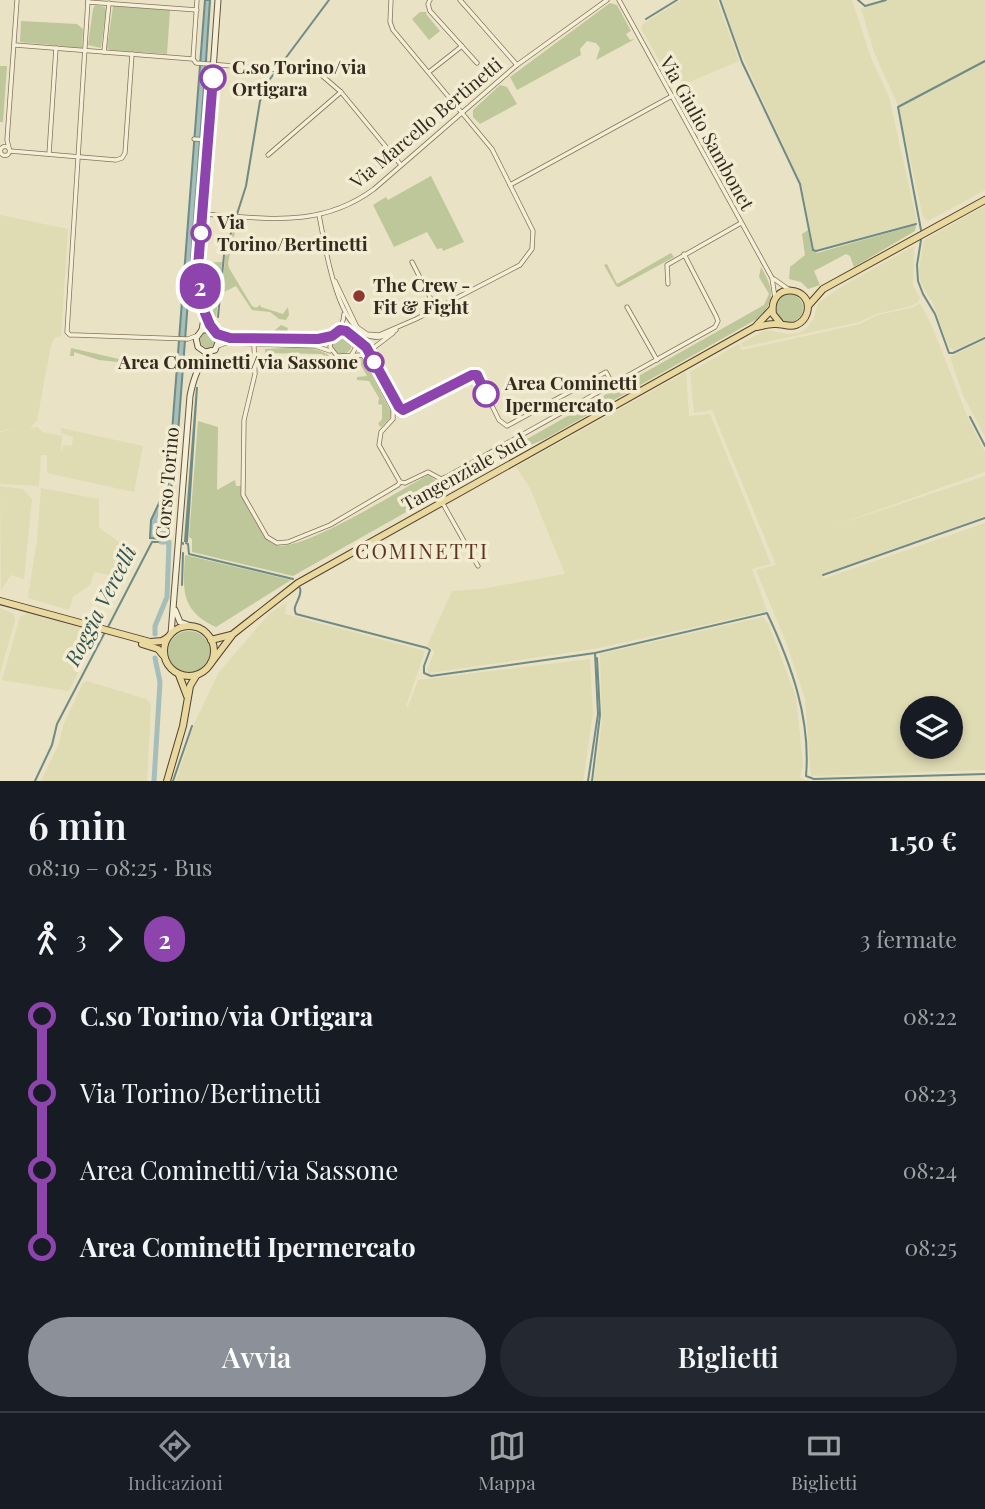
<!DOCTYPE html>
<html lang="it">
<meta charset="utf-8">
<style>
:root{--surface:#171b24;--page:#242831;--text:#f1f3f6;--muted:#9ea1a6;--line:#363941;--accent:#8c9099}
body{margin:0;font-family:"Playfair Display",serif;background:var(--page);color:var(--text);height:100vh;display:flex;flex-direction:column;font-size:26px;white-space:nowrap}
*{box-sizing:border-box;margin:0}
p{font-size:23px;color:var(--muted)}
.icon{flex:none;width:38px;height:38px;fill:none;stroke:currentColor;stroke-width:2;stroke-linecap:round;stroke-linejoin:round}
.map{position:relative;height:781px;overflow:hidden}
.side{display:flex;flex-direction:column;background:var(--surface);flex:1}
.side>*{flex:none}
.badge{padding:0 14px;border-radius:23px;font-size:24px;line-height:46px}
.buttons{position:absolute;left:900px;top:696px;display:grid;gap:14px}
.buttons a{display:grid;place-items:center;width:63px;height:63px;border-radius:50%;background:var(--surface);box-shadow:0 4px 10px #0003;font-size:35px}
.map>.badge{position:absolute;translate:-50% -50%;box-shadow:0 0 0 4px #fff}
.legs{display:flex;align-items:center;gap:10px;height:77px;padding:0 28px;font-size:23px}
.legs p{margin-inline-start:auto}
.overview{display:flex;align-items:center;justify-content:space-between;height:119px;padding:0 28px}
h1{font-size:38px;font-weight:600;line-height:52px}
.action{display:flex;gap:14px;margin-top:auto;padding:14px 28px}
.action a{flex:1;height:80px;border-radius:42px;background:var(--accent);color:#fff;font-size:28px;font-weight:600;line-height:80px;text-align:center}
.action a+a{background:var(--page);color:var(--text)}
ul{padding:0 28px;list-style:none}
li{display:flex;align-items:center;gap:24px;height:77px;font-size:26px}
li i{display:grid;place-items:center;width:10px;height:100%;margin:0 9px;background:currentColor}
li i::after{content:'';width:18px;height:18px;margin:-9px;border:5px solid;border-radius:50%;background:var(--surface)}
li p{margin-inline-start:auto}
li:first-child i{background:linear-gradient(#0000 50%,currentColor 0)}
li:last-child i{background:linear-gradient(currentColor 50%,#0000 0)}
.menu{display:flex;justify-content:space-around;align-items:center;height:98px;border-top:2px solid var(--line);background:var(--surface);font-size:19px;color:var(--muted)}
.menu a{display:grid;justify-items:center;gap:4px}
.menu .selected{color:var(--accent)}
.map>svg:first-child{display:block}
.farmland{fill:#dfdbb3;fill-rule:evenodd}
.green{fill:#bec799}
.water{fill:#a6beb9;stroke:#6e8b86;stroke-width:2}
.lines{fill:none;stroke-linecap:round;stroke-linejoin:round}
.stream{stroke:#6e8b86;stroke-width:2}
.canal{stroke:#a6beb9;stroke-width:5}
.street-casing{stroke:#83745c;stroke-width:5}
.secondary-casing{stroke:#65553f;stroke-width:7}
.primary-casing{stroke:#514230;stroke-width:8}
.street{stroke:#f6efd7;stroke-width:3.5}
.secondary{stroke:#f6efd7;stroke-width:5}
.primary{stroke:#ead99f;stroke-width:6}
.line-1-casing{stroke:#fff;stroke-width:16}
.line-1{stroke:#8e44ad;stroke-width:10}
.stop-1-dot{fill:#fff;stroke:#8e44ad;stroke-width:3.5}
.poi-dot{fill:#8d3831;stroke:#f2ecd3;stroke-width:2.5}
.labels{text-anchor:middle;stroke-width:7;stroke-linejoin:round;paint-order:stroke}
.stop-label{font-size:19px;font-weight:bold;fill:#352b1f;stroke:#f2ecd3;text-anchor:start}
.street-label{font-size:19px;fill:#352b1f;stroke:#f2ecd3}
.poi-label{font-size:19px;font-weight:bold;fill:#352b1f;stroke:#f2ecd3;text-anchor:start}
.neighbourhood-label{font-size:21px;letter-spacing:2px;fill:#5e3322;stroke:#f2ecd3}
.water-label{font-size:21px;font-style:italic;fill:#305353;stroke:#f2ecd3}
</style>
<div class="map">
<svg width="985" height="781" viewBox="0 0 985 781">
<rect width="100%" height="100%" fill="#eae2c4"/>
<g class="farmland">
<path d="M681,0H717L739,61L675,88L641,28L643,24Z"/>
<path d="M722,0H852L871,58L889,97L917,222L814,250L802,186L736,42Z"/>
<path d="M890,0H985V190L928,221L923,217L898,105L874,52L861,8Z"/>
<path d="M985,206V336L954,350L949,347L932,301L921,284L919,269L924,240Z"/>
<path d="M0,215L68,229L61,336L54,338L51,345L37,420L30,428L37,427L43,432L62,436L61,453L64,445L72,446L73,437L61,433V428L143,446L134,492L47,473V455H41L39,486L0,484V432L17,429L0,431Z"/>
<path d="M914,246L913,286L920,298L918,302L911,306L876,314L859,322L743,347L741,343L766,330L788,334L799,333L807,328L814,318L818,303L841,287Z"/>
<path d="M920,303L932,326L969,421L985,452V472L830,527L985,476V516L824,573L823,579L985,523V770L811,776L805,699L786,642L756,570L776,565L712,410L694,413L690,372L739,344L742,350L860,324L877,315L912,308ZM912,709H950V747H912Z"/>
<path d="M985,340V437L963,395L950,357Z"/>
<path d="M686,372L689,416L710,414L771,564L752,569L767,611L594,649L429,673L427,670L435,651L427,646L452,591L481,589L565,574L530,488L516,467Z"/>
<path d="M0,486L23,489L32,499L24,579L11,575L1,590Z"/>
<path d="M41,488L99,499V528L119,542L121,560L114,576L94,572L90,585L73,597L69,610L28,598L37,540Z"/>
<path d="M287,602L285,614L425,651L406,706L408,707L418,680L590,659L593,713L583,781H176L194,724L219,672L270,613Z"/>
<path d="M0,608L14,614L15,620L0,674Z"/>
<path d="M27,613L98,632L69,691L2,680L20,617Z"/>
<path d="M763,617L769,625L796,697L803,765L800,777L807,781H594L602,722L600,654Z"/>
<path d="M87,681L146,699L151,705L147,781H41L59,744L63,726L83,683Z"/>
</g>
<g class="green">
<path d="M610,3L617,5L631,31L626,34L630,40L635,39L596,60L600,48L596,43L587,41L580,49L581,55L517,90L510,77Z"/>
<path d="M95,5L105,7L106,11L101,48L88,45L93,9Z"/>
<path d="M113,6L170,10L167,54L110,50L107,48Z"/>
<path d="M420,12H427L426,14L440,31L429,40L412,19Z"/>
<path d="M21,21L77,24L83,29L82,48L20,42Z"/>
<path d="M0,66H7L3,122H0Z"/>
<path d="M500,85L507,87L517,104L480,124L473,117V110Z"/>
<path d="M431,176L464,242L443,251L442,248L437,249L427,232L394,247L373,205L386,197L388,200Z"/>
<path d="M236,220L241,223L239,228H236L228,263L229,268L252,306L256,308L260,305L259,302L261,307L283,314L288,307L289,315L286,320L279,319L270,312L252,310L236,286L222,293L225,257Z"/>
<path d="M916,225L915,231L854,267L850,256L846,254L814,271L820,285L808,289L801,282L789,279L790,267L805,255L802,234L808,230L812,250L817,253Z"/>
<path d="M671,253L674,257L619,287L616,286L604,265L607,264L617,284Z"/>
<path d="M222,262L216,318L207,302L202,263Z"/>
<path d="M761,267C773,288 777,301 757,319L545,439L509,454L293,576L192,552V539L189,537L198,421L218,427L217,490L235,480L236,486H241C241,499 249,509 256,521C261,529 265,542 276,545C300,553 402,489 428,475L439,482L480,461L483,464L764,305L769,294L759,277Z"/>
<circle cx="789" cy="308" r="14"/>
<path d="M281,325L288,328L286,334L255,335L260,330L274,331Z"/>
<circle cx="208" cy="340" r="8"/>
<circle cx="342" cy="344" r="10"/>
<path d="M71,348L119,359L118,362L99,360L74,352V356H70Z"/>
<path d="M265,349C288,349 328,341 337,367L322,354L265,353Z"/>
<path d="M354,357L360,358L365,362L391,412L390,418L381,427L378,424L382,419V405L378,404L379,398L369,381L357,380V377L367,376L358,360H352L349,368H346L347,361Z"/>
<path d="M185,555L291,580L216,627C180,610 183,590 185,555Z"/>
<circle cx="189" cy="652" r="21"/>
</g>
<g class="water">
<path d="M205,0H210L206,61L176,460C172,487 165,511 166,539L150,538L151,520L168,484Z"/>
<path d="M197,387L187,541H185Z"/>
</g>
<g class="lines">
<g class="stream">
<path d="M720,0L742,62L800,184L813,250L816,251L916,224"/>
<path d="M858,0L865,6L886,0"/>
<path d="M646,19L677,0"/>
<path d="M921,230L898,107L985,61"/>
<path d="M921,240L917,265L918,281L923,294L935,314L949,353H953L985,338"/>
<path d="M218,317L224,255L246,186L260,101L270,79L329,0"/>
<path d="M970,417L985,446"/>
<path d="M183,543V544"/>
<path d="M186,543L188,544L189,554L293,579"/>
<path d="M823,575L985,518"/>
<path d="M182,585L183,553"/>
<path d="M300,588C303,598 291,605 296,614L427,648L430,650L424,666V673L431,676L595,653L767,613C791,664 811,718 806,776L814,779L985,774"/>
<path d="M108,627L152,542H161L162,538"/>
<path d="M35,781L52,745L57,724L105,632"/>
<path d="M173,781L192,726"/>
<path d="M588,781L598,714L595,653"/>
<path d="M592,781L600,715L597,658"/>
</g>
<g class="canal">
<path d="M155,634V626L167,597L169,542H161"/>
<path d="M154,781L160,682L155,658"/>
</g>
<g class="street-casing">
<g id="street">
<path d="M88,0L67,332L70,335H76L188,339L196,336"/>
<path d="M430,0L428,4L430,11L477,63"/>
<path d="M460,0L517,65"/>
<path d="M619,0L772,278L775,298"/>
<path d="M88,2L197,10"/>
<path d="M15,45L193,59L196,63L319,73L341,92L401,165"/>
<path d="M104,52L109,3"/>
<path d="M193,59L197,0"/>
<path d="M429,72L462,46"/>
<path d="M194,139L208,140"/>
<circle cx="5" cy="151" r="4.5"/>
<path d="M9,148L7,140L17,0"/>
<path d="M10,151L116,160L122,158L125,153L132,54"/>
<path d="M49,154L56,48"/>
<path d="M268,155L341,92"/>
<path d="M510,185L672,96"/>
<path d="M203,214C265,218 320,229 374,189L517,65L607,0"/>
<path d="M319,215C326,248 341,368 396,330"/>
<path d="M412,262L436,309"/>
<path d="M774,279L788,289"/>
<path d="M335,281L357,327L367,334L379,335L416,319L520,265L532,249L533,231L492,149L393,30L390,22L391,0"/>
<path d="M668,284L667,265L741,223"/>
<path d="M627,307L657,360"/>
<path d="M337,331C363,326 386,384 396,403L403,409L465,378L477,375L499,420L507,426L606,372L611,381L614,382"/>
<path d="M217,334L230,338L318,339C333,336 343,330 344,314"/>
<path d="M332,336L330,347L337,356L362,355L367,360L393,409V419L381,432L379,445L400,482"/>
<path d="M254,345L255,374L244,420L243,495L267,537L277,543L288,542L330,525L398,485L400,482L405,483L428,472L441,479L448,476L715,327L718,321L716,316L684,254"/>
<path d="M218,346L226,343L315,346L330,351"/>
<path d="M371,353L372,349L393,333"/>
<path d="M352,354L355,349L356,340"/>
<path d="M442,502L478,566"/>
</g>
</g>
<g class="secondary-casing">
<g id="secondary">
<path d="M205,313L219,340L215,350L205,352L198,347L196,338L202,330H212"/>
<path d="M202,330L205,313L199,267L218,0"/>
<path d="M175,610L180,622L191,626"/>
<path d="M171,634L190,396C193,380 198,363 211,351"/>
</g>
</g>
<g class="primary-casing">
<g id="primary">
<path d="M808,306L823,289L985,200"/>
<path d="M757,327C762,326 768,324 774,324C782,323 788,328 796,325C801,323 805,319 807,313C815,286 768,280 773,314L781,324"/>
<path d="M0,601L150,642L162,641L167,638"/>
<circle cx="189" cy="651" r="25"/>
<path d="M211,640L231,635"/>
<path d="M142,644L158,649L163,655"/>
<path d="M211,663L233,634L298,583L755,327L772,309"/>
<path d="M179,675L187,696"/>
<path d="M167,781L183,726L190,686L196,676"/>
</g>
</g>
<use href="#street" class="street"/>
<use href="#secondary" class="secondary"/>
<use href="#primary" class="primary"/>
</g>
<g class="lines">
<g class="line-1-casing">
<path id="line-1" d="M213,78L198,267L205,313L210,325L217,334L230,338L318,339L332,336L340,330L346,331L366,347L399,407L403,410L472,375H477L486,394"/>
</g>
<use href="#line-1" class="line-1"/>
</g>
<g class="stop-1-dot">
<circle cx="213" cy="78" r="12"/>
<circle cx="201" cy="233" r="9"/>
<circle cx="374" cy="362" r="9"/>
<circle cx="486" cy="394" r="12"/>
</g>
<circle class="poi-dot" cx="359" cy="296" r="7"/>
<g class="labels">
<g class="stop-label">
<text x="232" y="74">C.so Torino/via<tspan x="232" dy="22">Ortigara</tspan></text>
<text x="217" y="229">Via<tspan x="217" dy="22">Torino/Bertinetti</tspan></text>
<text x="358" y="369" text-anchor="end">Area Cominetti/via Sassone</text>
<text x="505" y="390">Area Cominetti<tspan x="505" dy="22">Ipermercato</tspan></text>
</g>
<g class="street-label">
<text transform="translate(426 123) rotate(-40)" y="7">Via Marcello Bertinetti</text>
<text transform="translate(707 133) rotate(61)" y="7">Via Giulio Sambonet</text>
<text transform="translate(464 472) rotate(-29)" y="7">Tangenziale Sud</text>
<text transform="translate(167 483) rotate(-85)" y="7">Corso Torino</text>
</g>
<g class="poi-label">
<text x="373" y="292">The Crew -<tspan x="373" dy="22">Fit &amp; Fight</tspan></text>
</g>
<g class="neighbourhood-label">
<text x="422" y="559">COMINETTI</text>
</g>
<g class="water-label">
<text transform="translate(101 606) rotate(-63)" y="7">Roggia Vercelli</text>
</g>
</g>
</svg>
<div class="buttons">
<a><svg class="icon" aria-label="layers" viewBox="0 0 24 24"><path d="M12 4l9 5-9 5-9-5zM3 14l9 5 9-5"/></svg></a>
</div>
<b class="badge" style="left:200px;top:286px;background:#8e44ad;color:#fff">2</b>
</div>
<section class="side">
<div class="overview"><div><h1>6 min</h1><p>08:19 – 08:25 · Bus</p></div><b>1.50 €</b></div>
<div class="legs"><svg class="icon" aria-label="walk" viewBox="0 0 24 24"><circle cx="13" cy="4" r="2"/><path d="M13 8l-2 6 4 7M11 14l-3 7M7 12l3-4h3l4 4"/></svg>3<svg class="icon" aria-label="forward" viewBox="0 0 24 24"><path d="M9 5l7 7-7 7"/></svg><b class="badge" style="background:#8e44ad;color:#fff">2</b><p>3 fermate</p></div>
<ul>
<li><i style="color:#8e44ad"></i><b>C.so Torino/via Ortigara</b><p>08:22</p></li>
<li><i style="color:#8e44ad"></i><span>Via Torino/Bertinetti</span><p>08:23</p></li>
<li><i style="color:#8e44ad"></i><span>Area Cominetti/via Sassone</span><p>08:24</p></li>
<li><i style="color:#8e44ad"></i><b>Area Cominetti Ipermercato</b><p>08:25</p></li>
</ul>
<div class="action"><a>Avvia</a><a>Biglietti</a></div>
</section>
<nav class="menu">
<a class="selected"><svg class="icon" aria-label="directions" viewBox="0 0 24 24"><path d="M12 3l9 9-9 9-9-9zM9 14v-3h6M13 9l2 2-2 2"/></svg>Indicazioni</a>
<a><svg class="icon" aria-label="map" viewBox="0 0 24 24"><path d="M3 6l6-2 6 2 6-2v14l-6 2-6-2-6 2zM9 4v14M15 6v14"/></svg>Mappa</a>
<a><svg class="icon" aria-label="tickets" viewBox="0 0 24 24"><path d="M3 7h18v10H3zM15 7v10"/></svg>Biglietti</a>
</nav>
